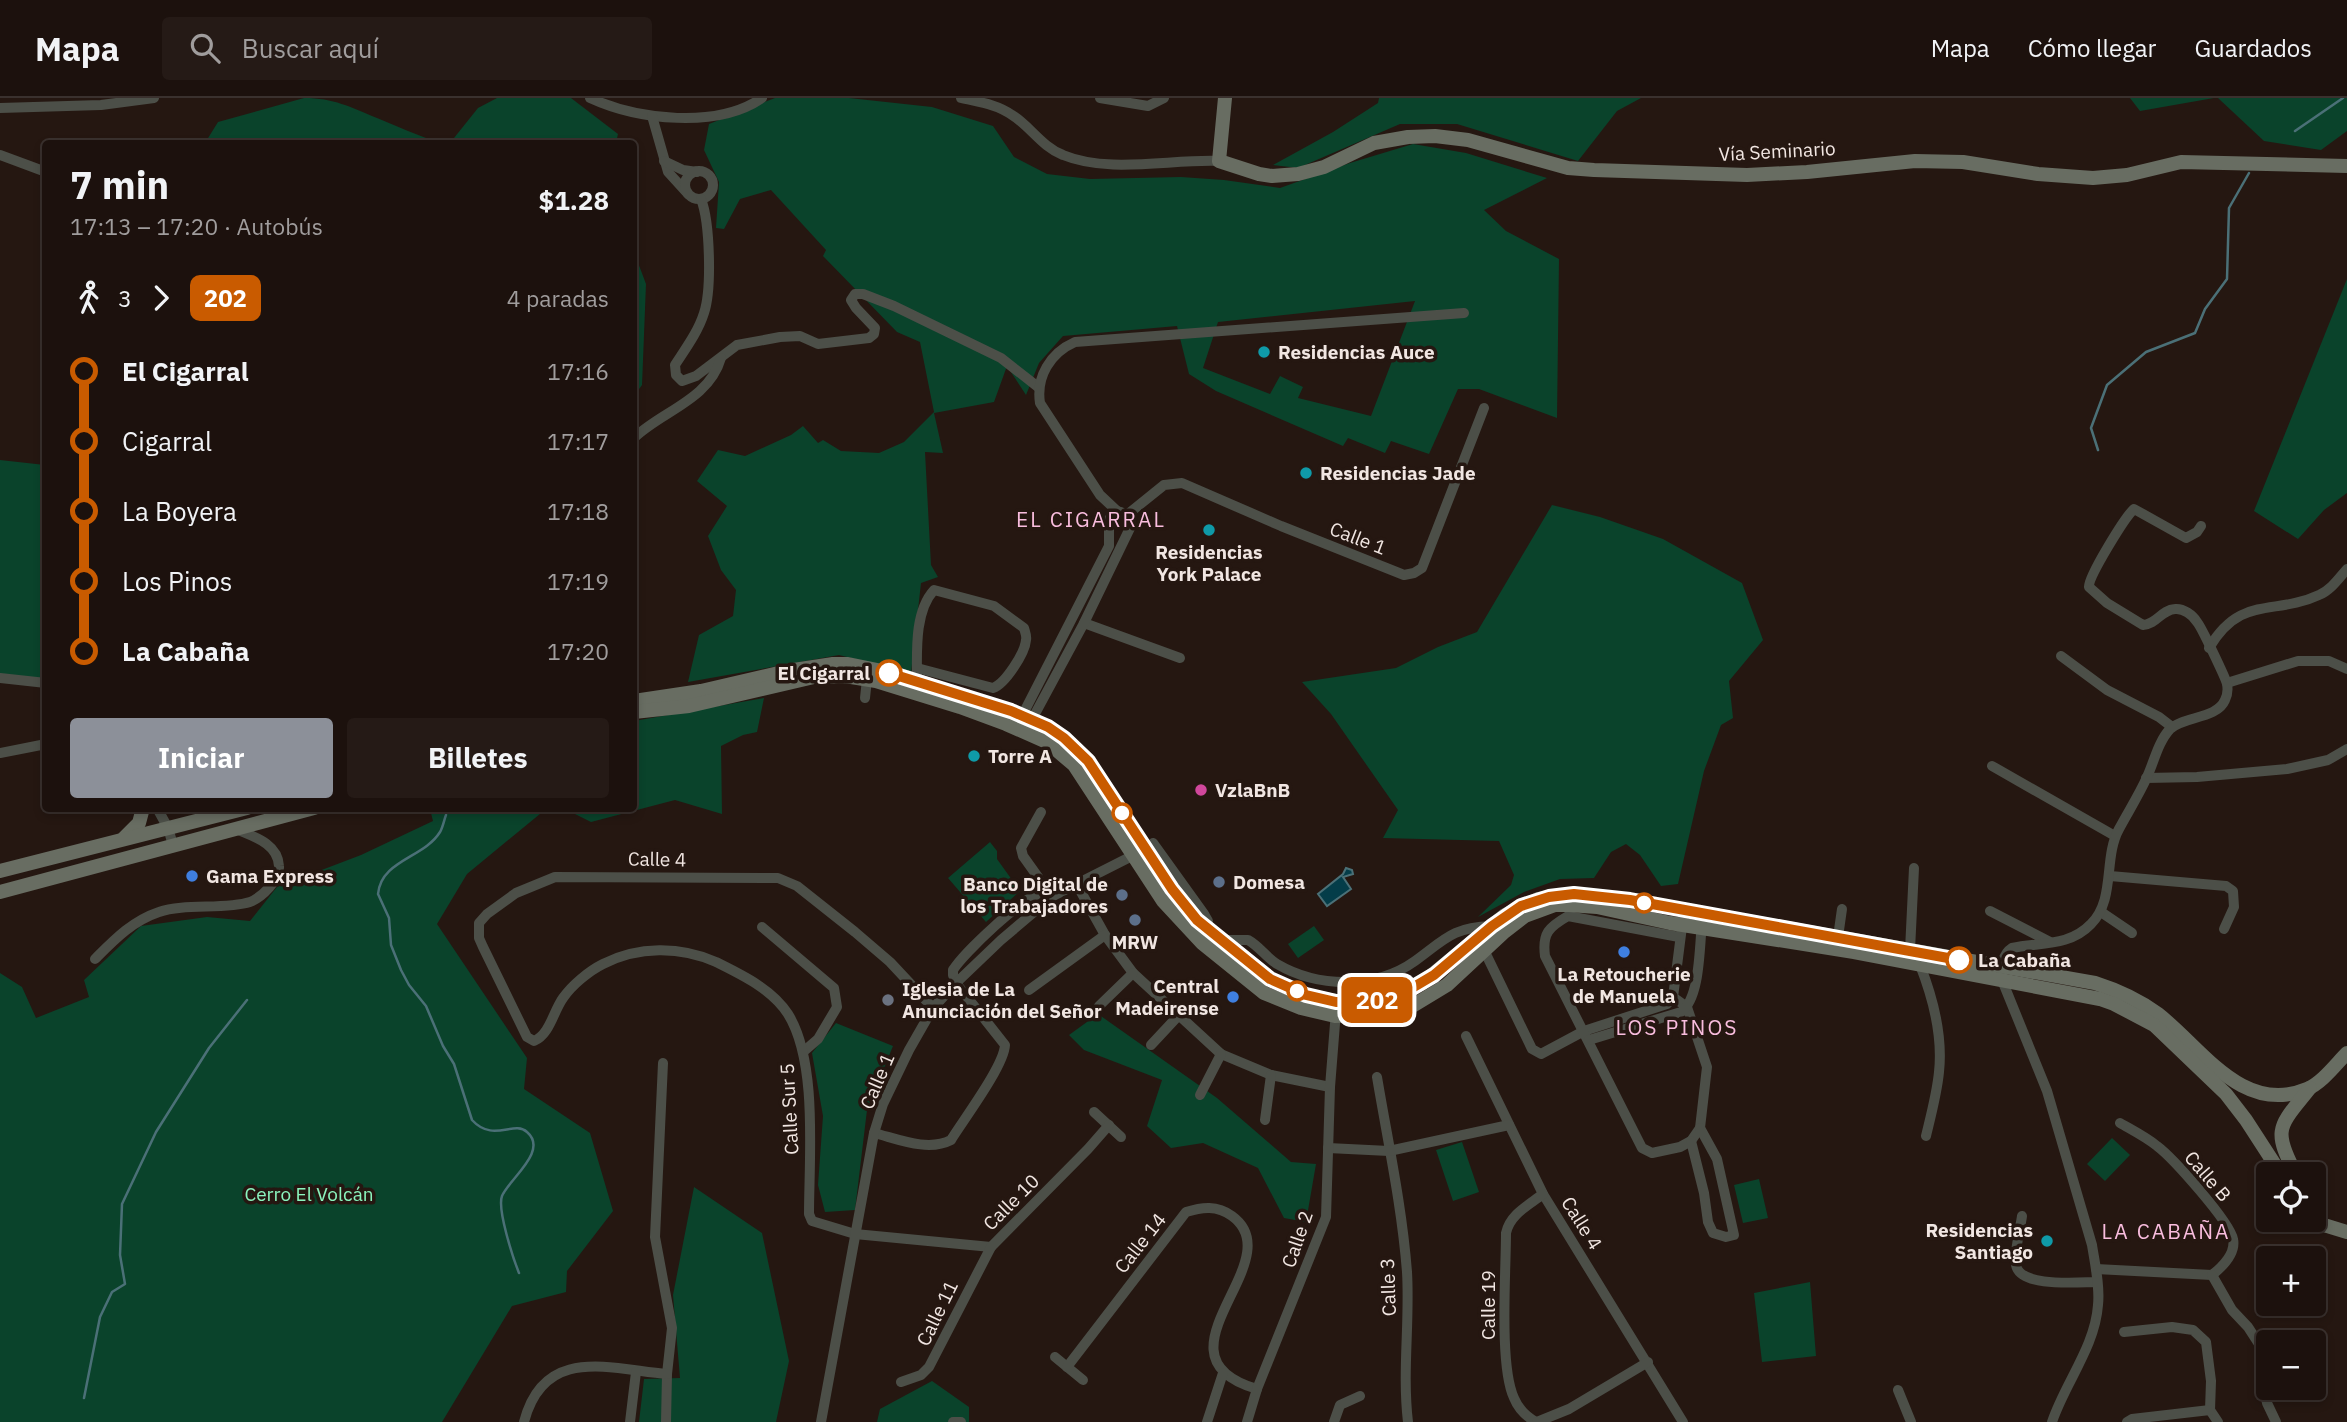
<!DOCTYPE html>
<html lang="es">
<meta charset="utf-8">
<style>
:root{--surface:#1c110d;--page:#251a16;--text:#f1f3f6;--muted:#a09d9d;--line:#3a312e;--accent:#8c9099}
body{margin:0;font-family:"IBM Plex Sans",sans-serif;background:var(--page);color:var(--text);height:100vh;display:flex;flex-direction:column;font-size:26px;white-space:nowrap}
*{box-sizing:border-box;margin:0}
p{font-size:23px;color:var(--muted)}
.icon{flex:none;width:38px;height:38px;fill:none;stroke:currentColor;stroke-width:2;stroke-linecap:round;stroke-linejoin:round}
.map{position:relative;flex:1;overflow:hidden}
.side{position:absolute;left:42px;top:42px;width:595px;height:672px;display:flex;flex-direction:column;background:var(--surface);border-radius:7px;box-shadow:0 4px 10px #0003,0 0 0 2px var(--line)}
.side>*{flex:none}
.badge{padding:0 14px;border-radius:10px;font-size:24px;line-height:46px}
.fabs{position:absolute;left:2256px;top:1064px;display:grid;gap:14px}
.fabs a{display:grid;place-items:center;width:70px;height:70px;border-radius:7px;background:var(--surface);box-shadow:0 4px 10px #0003,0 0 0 2px var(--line);font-size:35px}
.map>.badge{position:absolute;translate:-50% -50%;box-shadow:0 0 0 4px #fff}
.legs{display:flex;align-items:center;gap:10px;height:77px;padding:0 28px;font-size:23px}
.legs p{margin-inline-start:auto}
.summary{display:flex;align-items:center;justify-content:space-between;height:119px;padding:0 28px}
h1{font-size:38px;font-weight:700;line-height:52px}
.action{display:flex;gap:14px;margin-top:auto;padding:14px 28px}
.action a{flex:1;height:80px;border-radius:7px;background:var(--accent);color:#fff;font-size:28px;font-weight:700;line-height:80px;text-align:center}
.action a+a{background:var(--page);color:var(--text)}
ul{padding:0 28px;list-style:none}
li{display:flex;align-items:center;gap:24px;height:70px;font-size:26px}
li i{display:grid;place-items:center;width:10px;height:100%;margin:0 9px;background:currentColor}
li i::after{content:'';width:18px;height:18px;margin:-9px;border:5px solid;border-radius:50%;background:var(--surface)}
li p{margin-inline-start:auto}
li:first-child i{background:linear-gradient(#0000 50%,currentColor 0)}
li:last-child i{background:linear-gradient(currentColor 50%,#0000 0)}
header{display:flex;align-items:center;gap:42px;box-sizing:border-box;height:98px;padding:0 35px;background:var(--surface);border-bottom:2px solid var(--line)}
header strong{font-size:33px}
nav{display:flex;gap:38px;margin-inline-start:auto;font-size:24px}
.search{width:490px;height:63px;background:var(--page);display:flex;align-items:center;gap:18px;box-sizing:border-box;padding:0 24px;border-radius:7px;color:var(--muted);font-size:26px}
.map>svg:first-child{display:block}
.green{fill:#0a432b;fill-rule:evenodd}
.water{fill:#043d49;stroke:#4b7077;stroke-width:2}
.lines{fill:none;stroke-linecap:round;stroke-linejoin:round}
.stream{stroke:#4b7077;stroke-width:2.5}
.street{stroke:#4c4f48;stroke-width:10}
.secondary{stroke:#686d62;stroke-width:14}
.line-1-casing{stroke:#fff;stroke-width:16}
.line-1{stroke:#c95b00;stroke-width:10}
.culture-dot{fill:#0f9aa8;stroke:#251711;stroke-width:2.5}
.stop-1-dot{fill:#fff;stroke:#c95b00;stroke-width:3.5}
.hotel-dot{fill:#d1479c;stroke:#251711;stroke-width:2.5}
.shop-dot{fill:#3f7fe0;stroke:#251711;stroke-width:2.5}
.service-dot{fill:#5c6f8a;stroke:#251711;stroke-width:2.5}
.worship-dot{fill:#6b7280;stroke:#251711;stroke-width:2.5}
.labels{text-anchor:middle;stroke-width:7;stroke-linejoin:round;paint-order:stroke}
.street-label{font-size:19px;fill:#f1e6e2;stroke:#251711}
.poi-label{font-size:19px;font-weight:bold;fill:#f1e6e2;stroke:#251711;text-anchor:start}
.stop-label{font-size:19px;font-weight:bold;fill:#f1e6e2;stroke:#251711;text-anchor:end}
.park-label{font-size:19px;fill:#8bf4be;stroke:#251711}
.neighbourhood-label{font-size:21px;letter-spacing:2px;fill:#f9bdde;stroke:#251711}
</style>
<header>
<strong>Mapa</strong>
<div class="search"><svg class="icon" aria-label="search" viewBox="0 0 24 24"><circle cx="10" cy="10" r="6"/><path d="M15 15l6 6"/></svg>Buscar aquí</div>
<nav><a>Mapa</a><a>Cómo llegar</a><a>Guardados</a></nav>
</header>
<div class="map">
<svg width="2347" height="1324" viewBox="0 0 2347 1324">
<rect width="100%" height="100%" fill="#251711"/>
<g class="green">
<path d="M304,0C334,0 350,9 377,20C398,29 418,37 439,45H205L218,24Z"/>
<path d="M497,0H571L618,36L616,45H450L478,10Z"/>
<path d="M775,0H849L932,9L993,28L1014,59L1047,76L1090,81L1181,79L1224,82L1280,90L1350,65L1413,46L1466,55L1547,80L1484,112L1506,133L1559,161L1557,320L1479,291H1458L1429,356L1391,343L1385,355L1348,340L1343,348L1216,293L1189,276L1177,228L1063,238L1039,265L1026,297L1007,268L994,304L934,315L943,355L925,354L931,467L938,479L921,485L911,575L839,557L688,584L699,537L733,518L736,492L721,472L708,438L727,408L697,383L718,352L745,358L791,337L803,328L818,345L823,342L841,353L879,355L904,344L934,314L920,244L897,234L823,158L826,152L771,92L740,101L724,131L716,130L719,84L704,52L709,26ZM1415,203L1371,318L1298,300L1303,289L1280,278L1270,296L1203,270L1218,224Z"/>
<path d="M1379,0H1641L1617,13L1578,63L1457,26H1400L1298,70L1273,67L1333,34L1378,5Z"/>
<path d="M2130,0H2214L2140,13Z"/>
<path d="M2218,0H2347V33L2321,52L2264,43Z"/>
<path d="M634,154L646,186L642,287L634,298Z"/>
<path d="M2347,181V395L2324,412L2298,441L2254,413Z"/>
<path d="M0,362L45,367V585L0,580Z"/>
<path d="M1552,407L1600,419L1663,441L1742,485L1763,542L1729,583L1733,620L1721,627L1704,673L1678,786L1661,788L1640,757L1626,746L1611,754L1594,780L1560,781L1524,794L1478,819L1511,787L1514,777L1499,743L1383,740L1398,712L1331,616L1302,584L1396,570L1438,549L1477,534Z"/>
<path d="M764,600L757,634L743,637L721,648L722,716L675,702L591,724L565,711L634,710V623Z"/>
<path d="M430,711H546L467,776L437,826L527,960L524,991L590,1035L613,1113L567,1173L566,1194L512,1208L442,1324H0V875L22,889L36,920L89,899L84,882L141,828L207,819L250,823L277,789L361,757L433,723Z"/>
<path d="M990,744L997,753V761L1020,793L986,824L948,780Z"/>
<path d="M1314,828L1324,842L1298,860L1288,846Z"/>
<path d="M1098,916L1217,1000L1291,1064L1316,1066L1306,1124L1284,1120L1258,1070L1203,1045L1171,1050L1147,1028L1162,982L1084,952L1069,937Z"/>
<path d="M836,925L893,948L867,1012L855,1112L825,1114L818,1087L823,1018L812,955Z"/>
<path d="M2112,1040L2130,1057L2105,1083L2087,1066Z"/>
<path d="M1462,1044L1479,1094L1453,1103L1436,1052Z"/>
<path d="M1759,1081L1768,1120L1743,1125L1734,1087Z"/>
<path d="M694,1089L762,1135L789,1263L776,1324H639L644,1281L680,1280L673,1197Z"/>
<path d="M1810,1184L1816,1258L1762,1264L1754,1195Z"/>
<path d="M932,1283L969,1309V1324H877L880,1311Z"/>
</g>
<path class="water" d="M1346,770L1352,772L1353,776L1343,779L1351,791L1327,808L1318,796L1343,776Z"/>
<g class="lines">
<g class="stream">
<path d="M2295,33L2343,0"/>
<path d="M296,44L297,46"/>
<path d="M2098,352L2091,330L2107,287L2146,254L2195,235L2205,211L2227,181L2229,110L2249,75"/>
<path d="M446,717C444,722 443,729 440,734C424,760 381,762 378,796L389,820L391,847L401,872L409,887L426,908L443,948L454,966L472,1022C493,1045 514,1022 527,1034C549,1053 509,1081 502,1098C497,1111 513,1160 519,1175"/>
<path d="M84,1300L100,1219L112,1194L125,1186L120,1157L122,1106L156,1034L209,950L247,902"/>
</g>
<g class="street">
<path d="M590,0C638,22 717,31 762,0"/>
<path d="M961,0C978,4 997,6 1012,17C1030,28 1042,49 1063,57C1109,76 1170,61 1219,63"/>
<path d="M1100,0L1148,8L1164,0"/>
<path d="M0,10L101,7L154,0"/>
<path d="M652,18L668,74L688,96"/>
<path d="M0,57L46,74"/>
<path d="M664,63L683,72L697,74"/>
<circle cx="699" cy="87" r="14"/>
<path d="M701,101C710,124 712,191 704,215C698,234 686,250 675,267L676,277L682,283L696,278L737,247L780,239L800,238L818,246L869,240L874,236L875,230L856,210L851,202L855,196H863L894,208L1001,260L1038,289"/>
<path d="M634,340C662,313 709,302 721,260"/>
<path d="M1117,413L1100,397L1040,305C1036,279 1050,255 1075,244L1464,215"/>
<path d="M1128,416L1164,387L1182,385L1281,428L1404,477L1414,475L1422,470L1484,310"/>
<path d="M1084,525L1180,560"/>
<path d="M2209,550C2241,496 2274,518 2319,497C2331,492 2339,480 2347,471"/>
<path d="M2061,558L2107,592L2159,619L2172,629"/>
<path d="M0,580L46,585"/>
<path d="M917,583C917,555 914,514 934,492L994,508L1024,530C1025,534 1027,538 1026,542C1025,555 1005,586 993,590L917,570"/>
<path d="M2227,585L2298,563H2329L2347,571"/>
<path d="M865,600L867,581"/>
<path d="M1022,622V618L1109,448V421L1117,413L1121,414"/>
<path d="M1029,627L1084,525L1131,428V421L1128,416"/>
<path d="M0,655L46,646"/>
<path d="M1992,668L2115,738"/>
<path d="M2146,680L2197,679L2287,671L2328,662L2347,651"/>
<path d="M157,710L168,730L173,747"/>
<path d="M1041,714L1021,750L1023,758L1038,779L1042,795"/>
<path d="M1153,745L1204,816L1208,823L1206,829"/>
<path d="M2110,778L2226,788L2233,793L2234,809L2224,831"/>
<path d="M1076,785L1105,837L1133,875L1221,956L1271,977L1330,989"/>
<path d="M1990,813L2050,844"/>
<path d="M2101,814L2132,835"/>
<path d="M762,829L834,890L837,909L818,941L803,954"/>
<path d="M1838,839L1842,811"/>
<path d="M1220,842H1248C1259,848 1266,859 1277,866C1318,890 1376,891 1415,863C1444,842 1453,829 1491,828"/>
<path d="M1484,852L1532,951L1541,956L1584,933L1667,906L1673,899L1684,813"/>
<path d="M1910,852L1914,770"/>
<path d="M95,861C114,842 132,823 159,814C184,805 225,812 250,804C262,799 280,782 279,768C278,746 255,739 238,732"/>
<path d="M1920,867C1933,900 1943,937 1939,974C1937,995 1931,1017 1926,1038"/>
<path d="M1029,892L1105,837"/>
<path d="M1673,899L1687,909L1707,969L1700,1030L1691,1043L1680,1049L1652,1055L1642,1050L1545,858C1542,835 1549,829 1568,818L1679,839"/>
<path d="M1099,908L1133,875"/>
<path d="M933,910L890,864L855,834L797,788L778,780L555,779L516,795L487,816L479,825V840L483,849L527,939L534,943C550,936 553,914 563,900C572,887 589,873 603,866C638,848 680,848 716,864C742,877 772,891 788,916C818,964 809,1060 809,1116L812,1123L855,1136L991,1149"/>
<path d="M1466,938L1543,1096L1683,1324"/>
<path d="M1589,942L1681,914C1702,899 1699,841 1703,815"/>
<path d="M1151,947L1178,918"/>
<path d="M663,965L655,1139L672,1230L667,1276L666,1324"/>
<path d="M1377,979C1388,1044 1402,1109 1407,1174C1410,1224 1402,1274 1408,1324"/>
<path d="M1200,997L1221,956"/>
<path d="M1094,1014L1121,1039"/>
<path d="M1265,1022L1271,977"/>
<path d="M874,1035C898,1041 928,1054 951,1042C964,1021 1004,968 1005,947L956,885L953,877V872C963,856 1025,796 1042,795C1046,795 1050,797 1053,798"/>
<path d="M1691,1043L1704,1095L1708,1124L1713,1135L1726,1139L1734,1137L1717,1061L1700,1030"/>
<path d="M1328,1050L1389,1053L1509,1027"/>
<path d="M2022,1118C2020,1133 2014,1153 2016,1167C2020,1190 2079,1184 2097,1184"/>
<path d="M2096,1171L2212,1177C2222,1169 2236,1155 2233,1141C2230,1124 2173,1060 2157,1048C2146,1039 2132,1032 2120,1025"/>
<path d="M2212,1177L2232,1212L2248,1229L2259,1246L2261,1278L2267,1305L2276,1324"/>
<path d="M2124,1234L2172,1229L2193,1232L2206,1244L2211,1283L2210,1312L2218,1324"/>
<path d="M1055,1259L1083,1282"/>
<path d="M1067,1269L1186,1114C1202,1109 1217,1107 1232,1118C1294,1163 1144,1258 1257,1291"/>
<path d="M901,1284L921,1277L929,1269L991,1149L1088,1051L1109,1027"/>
<path d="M1898,1292L1911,1324"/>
<path d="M524,1324C544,1247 610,1271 667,1276"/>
<path d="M630,1324L636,1274"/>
<path d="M821,1324L874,1035L883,1006L909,952L933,910L956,885L1001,842L1053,798L1138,755"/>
<path d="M953,1324H961"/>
<path d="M1207,1324L1223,1275"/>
<path d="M1247,1324L1257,1291L1326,1119L1330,989L1336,913"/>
<path d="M1334,1324L1340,1307L1360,1298"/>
<path d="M1536,1324C1527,1319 1518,1310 1514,1300C1499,1268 1506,1174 1506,1135C1510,1116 1529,1107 1543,1096"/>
<path d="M1537,1324L1569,1311L1648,1264"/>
<path d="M2052,1324C2065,1285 2095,1249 2098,1207C2100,1188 2095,1166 2092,1147L2047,993L2002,882C2002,870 2001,857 2012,850C2040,844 2069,849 2091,826C2116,801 2103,760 2119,731C2128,714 2139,697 2147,679C2154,664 2158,644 2170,631C2184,618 2217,621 2225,602C2227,598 2228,591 2227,586C2226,581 2201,528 2197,524C2193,517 2183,510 2175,511C2161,512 2157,526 2143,527L2107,505L2089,489C2088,479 2125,419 2134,411L2186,440L2197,434L2201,428"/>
<path d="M2127,1324L2132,1321L2210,1312"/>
</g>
<g class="secondary">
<path d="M1225,0L1219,63L1259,76L1272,78L1298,76L1324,69L1374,45L1408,39L1435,38L1468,42L1568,70L1594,72L1747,77L1807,74L1915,63L1963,64L2038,76L2093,80L2127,77L2181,64L2347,68"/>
<path d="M634,603L701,593L787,573L833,566H848L897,576L1022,618L1064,640L1088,663L1172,791L1197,822L1270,881L1306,897L1336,903H1373L1390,899L1421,886L1505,817L1538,801L1574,796L1630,802L2095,885C2117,892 2139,902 2158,916C2201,949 2242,1018 2307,991C2322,985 2336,966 2347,955"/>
<path d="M634,614L689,608L814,579L845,578L876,583L960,609L1006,626L1047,644L1074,667L1163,803L1202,845L1264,895L1301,910L1335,918L1384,916L1414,907L1447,887L1503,835L1525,818L1555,807H1569L1597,809L1670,825L1854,854L2100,901L2114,906L2154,927L2226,996L2246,1022L2281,1076"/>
<path d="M124,740L139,725L143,710"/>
<path d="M0,773L247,710"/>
<path d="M0,794L314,710"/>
<path d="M2296,1076C2271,1030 2280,1028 2310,990"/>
<path d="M2314,1117L2324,1127L2347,1134"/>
</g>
</g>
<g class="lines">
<g class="line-1-casing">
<path id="line-1" d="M889,575L1011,613L1048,629L1064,640L1088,663L1172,791L1197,822L1270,881L1306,897L1336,904H1354L1373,903L1407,893L1434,877L1492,828L1521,808L1549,799L1574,796L1630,802L1959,862"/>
</g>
<use href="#line-1" class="line-1"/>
</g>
<g class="culture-dot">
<circle cx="1264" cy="254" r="7"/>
<circle cx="1306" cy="375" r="7"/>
<circle cx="1209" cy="432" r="7"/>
<circle cx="974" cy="658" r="7"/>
<circle cx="2047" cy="1143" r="7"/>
</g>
<g class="stop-1-dot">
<circle cx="889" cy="575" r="12"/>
<circle cx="1122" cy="715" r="9"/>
<circle cx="1644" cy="805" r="9"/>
<circle cx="1959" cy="862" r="12"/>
<circle cx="1297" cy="893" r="9"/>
</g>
<circle class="hotel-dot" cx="1201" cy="692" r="7"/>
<g class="shop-dot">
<circle cx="192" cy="778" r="7"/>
<circle cx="1624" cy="854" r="7"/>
<circle cx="1233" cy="899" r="7"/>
</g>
<g class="service-dot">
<circle cx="1219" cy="784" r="7"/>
<circle cx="1122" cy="797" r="7"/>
<circle cx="1135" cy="822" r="7"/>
</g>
<circle class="worship-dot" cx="888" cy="902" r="7"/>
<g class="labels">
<g class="street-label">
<text transform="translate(1777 53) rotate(-3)" y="7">Vía Seminario</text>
<text transform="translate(1358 440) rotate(21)" y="7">Calle 1</text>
<text transform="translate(657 761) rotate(1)" y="7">Calle 4</text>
<text transform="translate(877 983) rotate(-67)" y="7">Calle 1</text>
<text transform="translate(789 1011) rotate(-93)" y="7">Calle Sur 5</text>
<text transform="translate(2208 1078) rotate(49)" y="7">Calle B</text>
<text transform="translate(1011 1104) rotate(-45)" y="7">Calle 10</text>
<text transform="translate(1582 1125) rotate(58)" y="7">Calle 4</text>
<text transform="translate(1297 1141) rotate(-71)" y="7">Calle 2</text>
<text transform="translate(1140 1145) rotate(-52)" y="7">Calle 14</text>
<text transform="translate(1388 1189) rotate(-92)" y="7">Calle 3</text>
<text transform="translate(1488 1207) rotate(-90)" y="7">Calle 19</text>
<text transform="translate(937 1215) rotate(-64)" y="7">Calle 11</text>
</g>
<g class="poi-label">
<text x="1278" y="261">Residencias Auce</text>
<text x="1320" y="382">Residencias Jade</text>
<text x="1209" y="461" text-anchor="middle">Residencias<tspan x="1209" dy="22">York Palace</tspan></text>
<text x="988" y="665">Torre A</text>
<text x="1215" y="699">VzlaBnB</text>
<text x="206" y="785">Gama Express</text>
<text x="1233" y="791">Domesa</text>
<text x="1108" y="793" text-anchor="end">Banco Digital de<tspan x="1108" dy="22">los Trabajadores</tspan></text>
<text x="1135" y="851" text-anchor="middle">MRW</text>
<text x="1624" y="883" text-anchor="middle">La Retoucherie<tspan x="1624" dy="22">de Manuela</tspan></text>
<text x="1219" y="895" text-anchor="end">Central<tspan x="1219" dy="22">Madeirense</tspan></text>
<text x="902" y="898">Iglesia de La<tspan x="902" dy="22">Anunciación del Señor</tspan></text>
<text x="2033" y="1139" text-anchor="end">Residencias<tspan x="2033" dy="22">Santiago</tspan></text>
</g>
<g class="stop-label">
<text x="870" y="582">El Cigarral</text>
<text x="1978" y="869" text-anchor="start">La Cabaña</text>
</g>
<g class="park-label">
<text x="309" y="1103">Cerro El Volcán</text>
</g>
<g class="neighbourhood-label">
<text x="1091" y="429">EL CIGARRAL</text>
<text x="1677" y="937">LOS PINOS</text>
<text x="2166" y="1141">LA CABAÑA</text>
</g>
</g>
</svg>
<div class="fabs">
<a><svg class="icon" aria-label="locate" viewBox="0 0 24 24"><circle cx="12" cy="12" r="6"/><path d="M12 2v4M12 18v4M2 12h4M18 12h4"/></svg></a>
<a>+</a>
<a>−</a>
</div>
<b class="badge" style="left:1377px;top:902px;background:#c95b00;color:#fff">202</b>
<section class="side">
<div class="summary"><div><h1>7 min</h1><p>17:13 – 17:20 · Autobús</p></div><b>$1.28</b></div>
<div class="legs"><svg class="icon" aria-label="walk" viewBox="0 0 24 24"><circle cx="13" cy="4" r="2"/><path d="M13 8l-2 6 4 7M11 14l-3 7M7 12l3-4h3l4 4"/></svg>3<svg class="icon" aria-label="forward" viewBox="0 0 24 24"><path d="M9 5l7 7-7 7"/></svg><b class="badge" style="background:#c95b00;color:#fff">202</b><p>4 paradas</p></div>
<ul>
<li><i style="color:#c95b00"></i><b>El Cigarral</b><p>17:16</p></li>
<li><i style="color:#c95b00"></i><span>Cigarral</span><p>17:17</p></li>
<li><i style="color:#c95b00"></i><span>La Boyera</span><p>17:18</p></li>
<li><i style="color:#c95b00"></i><span>Los Pinos</span><p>17:19</p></li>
<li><i style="color:#c95b00"></i><b>La Cabaña</b><p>17:20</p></li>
</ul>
<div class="action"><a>Iniciar</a><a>Billetes</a></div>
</section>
</div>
